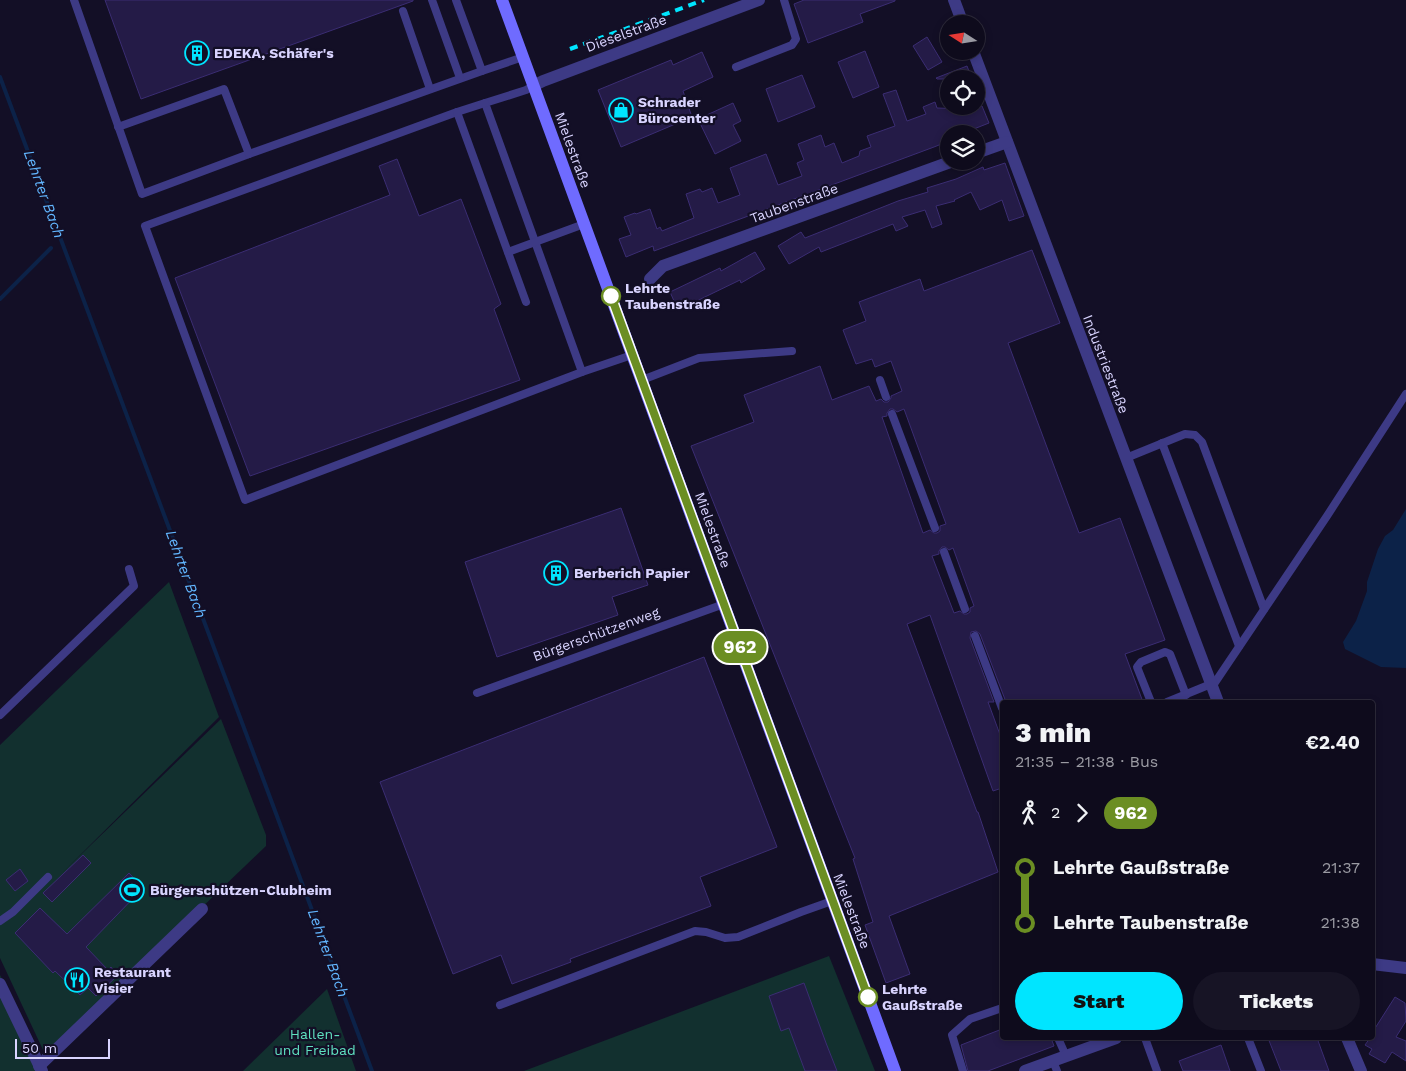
<!DOCTYPE html>
<meta charset="utf-8">
<style>
:root{--surface:#0e0b1c;--page:#171425;--text:#f1f3f6;--muted:#9b9ba3;--line:#2e2b3b;--accent:#00e5ff}
body{margin:0;font-family:"Work Sans",sans-serif;background:var(--page);color:var(--text);height:100vh;display:flex;flex-direction:column;font-size:19px;white-space:nowrap}
*{box-sizing:border-box;margin:0}
p{font-size:16px;color:var(--muted)}
.icon{flex:none;width:28px;height:28px;fill:none;stroke:currentColor;stroke-width:2;stroke-linecap:round;stroke-linejoin:round}
.map{position:relative;flex:1;overflow:hidden}
.sheet{position:absolute;left:1000px;top:700px;width:375px;height:340px;display:flex;flex-direction:column;background:var(--surface);border-radius:5px;box-shadow:0 2px 8px #0003,0 0 0 1px var(--line)}
.sheet>*{flex:none}
.badge{padding:0 10px;border-radius:16px;font-size:18px;line-height:32px}
.needle{width:32px;rotate:282deg}
.buttons{position:absolute;left:940px;top:15px;display:grid;gap:10px}
.buttons a{display:grid;place-items:center;width:45px;height:45px;border-radius:50%;background:var(--surface);box-shadow:0 2px 8px #0003,0 0 0 1px var(--line);font-size:25px}
.scale{position:absolute;left:15px;bottom:12px;width:95px;box-sizing:border-box;padding-left:5px;border:2px solid #d9d4ff;border-top:0;font-size:14px;line-height:18px;white-space:nowrap;color:#d9d4ff;-webkit-text-stroke:4px #130f26;paint-order:stroke}
.map>.badge{position:absolute;translate:-50% -50%;box-shadow:0 0 0 2px #fff}
.legs{display:flex;align-items:center;gap:8px;height:55px;padding:0 15px;font-size:16px}
.legs p{margin-inline-start:auto}
.summary{display:flex;align-items:center;justify-content:space-between;height:85px;padding:0 15px}
h1{font-size:28px;font-weight:800;line-height:38px}
.action{display:flex;gap:10px;margin-top:auto;padding:10px 15px}
.action a{flex:1;height:58px;border-radius:30px;background:var(--accent);color:#111;font-size:20px;font-weight:800;line-height:58px;text-align:center}
.action a+a{background:var(--page);color:var(--text)}
ul{padding:0 15px;list-style:none}
li{display:flex;align-items:center;gap:18px;height:55px;font-size:19px}
li i{display:grid;place-items:center;width:8px;height:100%;margin:0 6px;background:currentColor}
li i::after{content:'';width:12px;height:12px;margin:-6px;border:4px solid;border-radius:50%;background:var(--surface)}
li p{margin-inline-start:auto}
li:first-child i{background:linear-gradient(#0000 50%,currentColor 0)}
li:last-child i{background:linear-gradient(currentColor 50%,#0000 0)}
.map>svg:first-child{display:block}
.green{fill:#12302f}
.water{fill:#0c2248}
.lines{fill:none;stroke-linecap:round;stroke-linejoin:round}
.stream{stroke:#0c2248;stroke-width:4}
.building{fill:#241b47;stroke:#3b2d73;fill-rule:evenodd}
.lane{stroke:#3d3a85;stroke-width:8}
.street{stroke:#3d3a85;stroke-width:12}
.secondary{stroke:#6f6bff;stroke-width:12}
.rail{stroke:#00e5ff;stroke-width:4;stroke-dasharray:8 6;stroke-linecap:butt}
.line-1-casing{stroke:#fff;stroke-width:11}
.line-1{stroke:#6b8e23;stroke-width:8}
.stop-1-dot{fill:#fff;stroke:#6b8e23;stroke-width:2.5}
.labels{text-anchor:middle;stroke-width:4.5;stroke-linejoin:round;paint-order:stroke}
.street-label{font-size:14px;fill:#d9d4ff;stroke:#130f26}
.poi-label{font-size:14px;font-weight:bold;fill:#d9d4ff;stroke:#130f26;text-anchor:start}
.stop-label{font-size:14px;font-weight:bold;fill:#d9d4ff;stroke:#130f26;text-anchor:start}
.park-label{font-size:14px;fill:#5fe0c0;stroke:#130f26}
.water-label{font-size:15px;font-style:italic;fill:#62b6ff;stroke:#130f26}
</style>
<div class="map">
<svg width="1406" height="1071" viewBox="0 0 1406 1071">
<rect width="100%" height="100%" fill="#130f26"/>
<g class="green">
<path d="M169,582L219,717L63,872L221,719L266,835V846L50,1053L44,1052L0,958V745Z"/>
<path d="M829,956L875,1071H524Z"/>
<path d="M0,975L42,1060L47,1071H0Z"/>
<path d="M327,989L356,1071H243Z"/>
</g>
<path class="water" d="M1406,509V668L1381,667L1345,649L1343,642L1356,621L1367,591V582L1378,549L1385,536L1393,530Z"/>
<g class="lines">
<g class="stream">
<path d="M0,77L265,784L372,1071"/>
<path d="M0,299L51,248"/>
</g>
</g>
<g class="building">
<path d="M105,0H413V1L141,99Z"/>
<path d="M804,0H895V1L860,14L863,22L808,43L794,4Z"/>
<path d="M927,37L942,62L928,70L913,46Z"/>
<path d="M865,51L879,87L853,98L838,62Z"/>
<path d="M702,52L713,77L683,91L692,117L621,147L598,90L671,60L673,65Z"/>
<path d="M967,66L972,79H937L936,78Z"/>
<path d="M802,75L815,107L778,122L766,89Z"/>
<path d="M896,90L907,121L926,114L923,107L935,102L937,108L965,109L964,106H982L989,123L961,134H949V141L934,147L654,251L653,246L626,257L619,239L631,235L624,217L635,213L636,214L650,209L657,229L660,227L662,231L694,218L686,194L700,189L702,192L712,188L718,203L740,195L730,168L766,154L778,185L802,176L797,163L804,160L798,144L821,135L825,147L834,143L842,163L859,156L860,151L871,147L867,136L895,126L883,94Z"/>
<path d="M733,103L741,121L733,125L741,141L715,154L698,119Z"/>
<path d="M397,159L419,216L461,199L501,304L494,309L520,380L250,476L175,278L390,195L379,166Z"/>
<path d="M1005,163L1024,216L1009,221L1002,200L980,210L971,192L954,200L955,201L936,206L942,224L932,228L925,210L902,217L908,226L896,231L893,224L821,252L819,247L789,264L778,246L801,232L805,238L898,201L928,192L927,188L956,179L983,167L984,170Z"/>
<path d="M1032,250L1060,323L1008,343L1079,533L1120,518L1165,640L1125,654L1143,702H1006L980,634L976,631L971,632L970,638L994,702H988L1002,740V788L993,791L930,615L907,624L977,812H978L998,872L889,916L910,974L886,983L865,925L873,922L853,859L855,858L691,446L754,422L744,395L820,366L832,400L869,386L876,401L881,399L884,402H888L891,398V396L902,391L891,361L875,367L872,359L856,364L843,330L866,321L859,302L920,279L924,291ZM890,409H893L897,412L904,409L946,524L940,526V531L937,533H934L930,530L923,533L882,417L887,416V413ZM942,547H945L949,550L953,548L974,606L970,608V612L967,614H964L960,611L954,613L932,556L939,554V551Z"/>
<path d="M755,252L765,269L741,283L740,280L678,310L670,292L720,268L721,271Z"/>
<path d="M621,508L648,585L612,597L618,615L497,657L465,562Z"/>
<path d="M704,657L777,847L700,877L711,906L570,959L571,962L512,984L501,955L453,974L380,782Z"/>
<path d="M83,855L91,863L52,902L43,893Z"/>
<path d="M20,869L28,881L15,891L6,880Z"/>
<path d="M129,873L143,888L86,947L108,970L111,967L118,975L96,996L88,988L80,995L55,971L53,973L15,933L40,908L67,934Z"/>
<path d="M804,983L826,1043L837,1071H805L789,1028L781,1031L769,996Z"/>
<path d="M1395,997L1405,1003L1406,1021L1396,1037L1406,1041V1061L1392,1052L1385,1063L1369,1054L1372,1049L1365,1045L1370,1038H1372V1033Z"/>
<path d="M1002,1029V1038H1051L1054,1046L988,1071H968L961,1045Z"/>
<path d="M1268,1038H1317L1329,1071H1281Z"/>
<path d="M1221,1045L1230,1071H1183L1179,1061Z"/>
</g>
<g class="lines">
<g class="lane">
<path d="M74,0L142,194L249,154L482,71"/>
<path d="M432,0L460,78"/>
<path d="M456,0L482,71L523,57"/>
<path d="M403,11L430,89"/>
<path d="M736,67L792,45L796,39L784,0"/>
<path d="M533,86L526,90L485,103L582,372L632,355"/>
<path d="M485,103L457,112L145,226L245,500L582,372"/>
<path d="M457,112L526,302"/>
<path d="M118,127L224,89L249,154"/>
<path d="M508,252L584,224"/>
<path d="M642,380L699,358L792,351"/>
<path d="M880,380L886,397"/>
<path d="M892,414L935,528"/>
<path d="M1162,443L1239,646"/>
<path d="M1126,458L1185,434L1195,435L1202,442L1264,609"/>
<path d="M944,552L965,609"/>
<path d="M975,636L1002,708"/>
<path d="M1212,687L1327,516L1406,394"/>
<path d="M477,693L724,604"/>
<path d="M1151,702L1137,667L1141,662L1165,652L1170,654L1186,695"/>
<path d="M1167,702L1211,684"/>
<path d="M0,715L134,586L129,569"/>
<path d="M0,921L13,912L48,877"/>
<path d="M500,1005L695,931L706,932L725,938L738,937L801,912L832,901"/>
<path d="M1058,1038L1066,1056"/>
<path d="M1145,1038L1157,1071"/>
<path d="M1248,1038L1261,1071"/>
<path d="M1053,1061L1057,1071"/>
<path d="M963,1071L952,1035L970,1019L1002,1008"/>
</g>
<g class="street">
<path d="M954,0L963,24"/>
<path d="M973,51L1218,702"/>
<path d="M533,86L543,81L759,0"/>
<path d="M976,153L1007,142"/>
<path d="M650,279L663,266L953,161"/>
<path d="M1372,964L1406,968"/>
<path d="M0,984L42,1071"/>
<path d="M1347,1038L1361,1071"/>
<path d="M39,1066L202,909"/>
<path d="M1025,1071L1116,1038"/>
</g>
<path class="secondary" d="M502,0L895,1071"/>
<path class="rail" d="M570,49L704,0"/>
</g>
<g class="lines">
<g class="line-1-casing">
<path id="line-1" d="M611,296L868,997"/>
</g>
<use href="#line-1" class="line-1"/>
</g>
<defs>
<g id="building-ring" transform="scale(1.25)"><circle r="9.5" fill="#130f26" stroke="#00e5ff" stroke-width="1.5"/><path d="M-4-6H4V6H1V3H-1V6H-4ZM-2.5-4.3h1.7v1.8h-1.7ZM.8-4.3h1.7v1.8H.8ZM-2.5-1h1.7V.8h-1.7ZM.8-1h1.7V.8H.8Z" fill="#00e5ff"/></g>
<g id="shop-ring" transform="scale(1.25)"><circle r="9.5" fill="#130f26" stroke="#00e5ff" stroke-width="1.5"/><path d="M-5-2.5h2.3a2.7 3.5 0 0 1 5.4 0H5L5.5 6h-11ZM-1.5-2.5h3a1.5 2.3 0 0 0-3 0Z" fill="#00e5ff"/></g>
<g id="stadium-ring" transform="scale(1.25)"><circle r="9.5" fill="#130f26" stroke="#00e5ff" stroke-width="1.5"/><path d="M0-5a6.5 5 0 1 0 0 10a6.5 5 0 1 0 0-10ZM-3.5-1.8h7v3.6h-7Z" fill="#00e5ff"/></g>
<g id="restaurant-ring" transform="scale(1.25)"><circle r="9.5" fill="#130f26" stroke="#00e5ff" stroke-width="1.5"/><path d="M-5-6h1v4h1v-4h1v4h1v-4h1v5L-1.5 .5V6h-2V.5L-5-1ZM5-6V6H3V1.5H1.5Q1.5-4 5-6Z" fill="#00e5ff"/></g>
</defs>
<g fill-rule="evenodd">
<use href="#building-ring" x="197" y="53"/>
<use href="#shop-ring" x="621" y="110"/>
<use href="#building-ring" x="556" y="573"/>
<use href="#stadium-ring" x="132" y="890"/>
<use href="#restaurant-ring" x="77" y="980"/>
</g>
<g class="stop-1-dot">
<circle cx="611" cy="296" r="9"/>
<circle cx="868" cy="997" r="9"/>
</g>
<g class="labels">
<g class="street-label">
<text transform="translate(626 33) rotate(-20)" y="5">Dieselstraße</text>
<text transform="translate(573 150) rotate(70)" y="5">Mielestraße</text>
<text transform="translate(794 203) rotate(-20)" y="5">Taubenstraße</text>
<text transform="translate(1106 364) rotate(69)" y="5">Industriestraße</text>
<text transform="translate(713 530) rotate(70)" y="5">Mielestraße</text>
<text transform="translate(596 634) rotate(-20)" y="5">Bürgerschützenweg</text>
<text transform="translate(852 911) rotate(69)" y="5">Mielestraße</text>
</g>
<g class="poi-label">
<text x="214" y="58">EDEKA, Schäfer's</text>
<text x="638" y="107">Schrader<tspan x="638" dy="16">Bürocenter</tspan></text>
<text x="574" y="578">Berberich Papier</text>
<text x="150" y="895">Bürgerschützen-Clubheim</text>
<text x="94" y="977">Restaurant<tspan x="94" dy="16">Visier</tspan></text>
</g>
<g class="stop-label">
<text x="625" y="293">Lehrte<tspan x="625" dy="16">Taubenstraße</tspan></text>
<text x="882" y="994">Lehrte<tspan x="882" dy="16">Gaußstraße</tspan></text>
</g>
<g class="park-label">
<text x="315" y="1039">Hallen-<tspan x="315" dy="16">und Freibad</tspan></text>
</g>
<g class="water-label">
<text transform="translate(44 194) rotate(70)" y="5">Lehrter Bach</text>
<text transform="translate(186 574) rotate(70)" y="5">Lehrter Bach</text>
<text transform="translate(328 953) rotate(70)" y="5">Lehrter Bach</text>
</g>
</g>
</svg>
<div class="buttons">
<a><svg class="needle" viewBox="-14 -14 28 28"><path d="M0-13l5 13h-10z" fill="#e53935"/><path d="M0 13l5-13h-10z" fill="#9b9ba3"/></svg></a>
<a><svg class="icon" aria-label="locate" viewBox="0 0 24 24"><circle cx="12" cy="12" r="6"/><path d="M12 2v4M12 18v4M2 12h4M18 12h4"/></svg></a>
<a><svg class="icon" aria-label="layers" viewBox="0 0 24 24"><path d="M12 4l9 5-9 5-9-5zM3 14l9 5 9-5"/></svg></a>
</div>
<div class="scale">50 m</div>
<b class="badge" style="left:740px;top:647px;background:#6b8e23;color:#fff">962</b>
<section class="sheet">
<div class="summary"><div><h1>3 min</h1><p>21:35 – 21:38 · Bus</p></div><b>€2.40</b></div>
<div class="legs"><svg class="icon" aria-label="walk" viewBox="0 0 24 24"><circle cx="13" cy="4" r="2"/><path d="M13 8l-2 6 4 7M11 14l-3 7M7 12l3-4h3l4 4"/></svg>2<svg class="icon" aria-label="forward" viewBox="0 0 24 24"><path d="M9 5l7 7-7 7"/></svg><b class="badge" style="background:#6b8e23;color:#fff">962</b></div>
<ul>
<li><i style="color:#6b8e23"></i><b>Lehrte Gaußstraße</b><p>21:37</p></li>
<li><i style="color:#6b8e23"></i><b>Lehrte Taubenstraße</b><p>21:38</p></li>
</ul>
<div class="action"><a>Start</a><a>Tickets</a></div>
</section>
</div>
